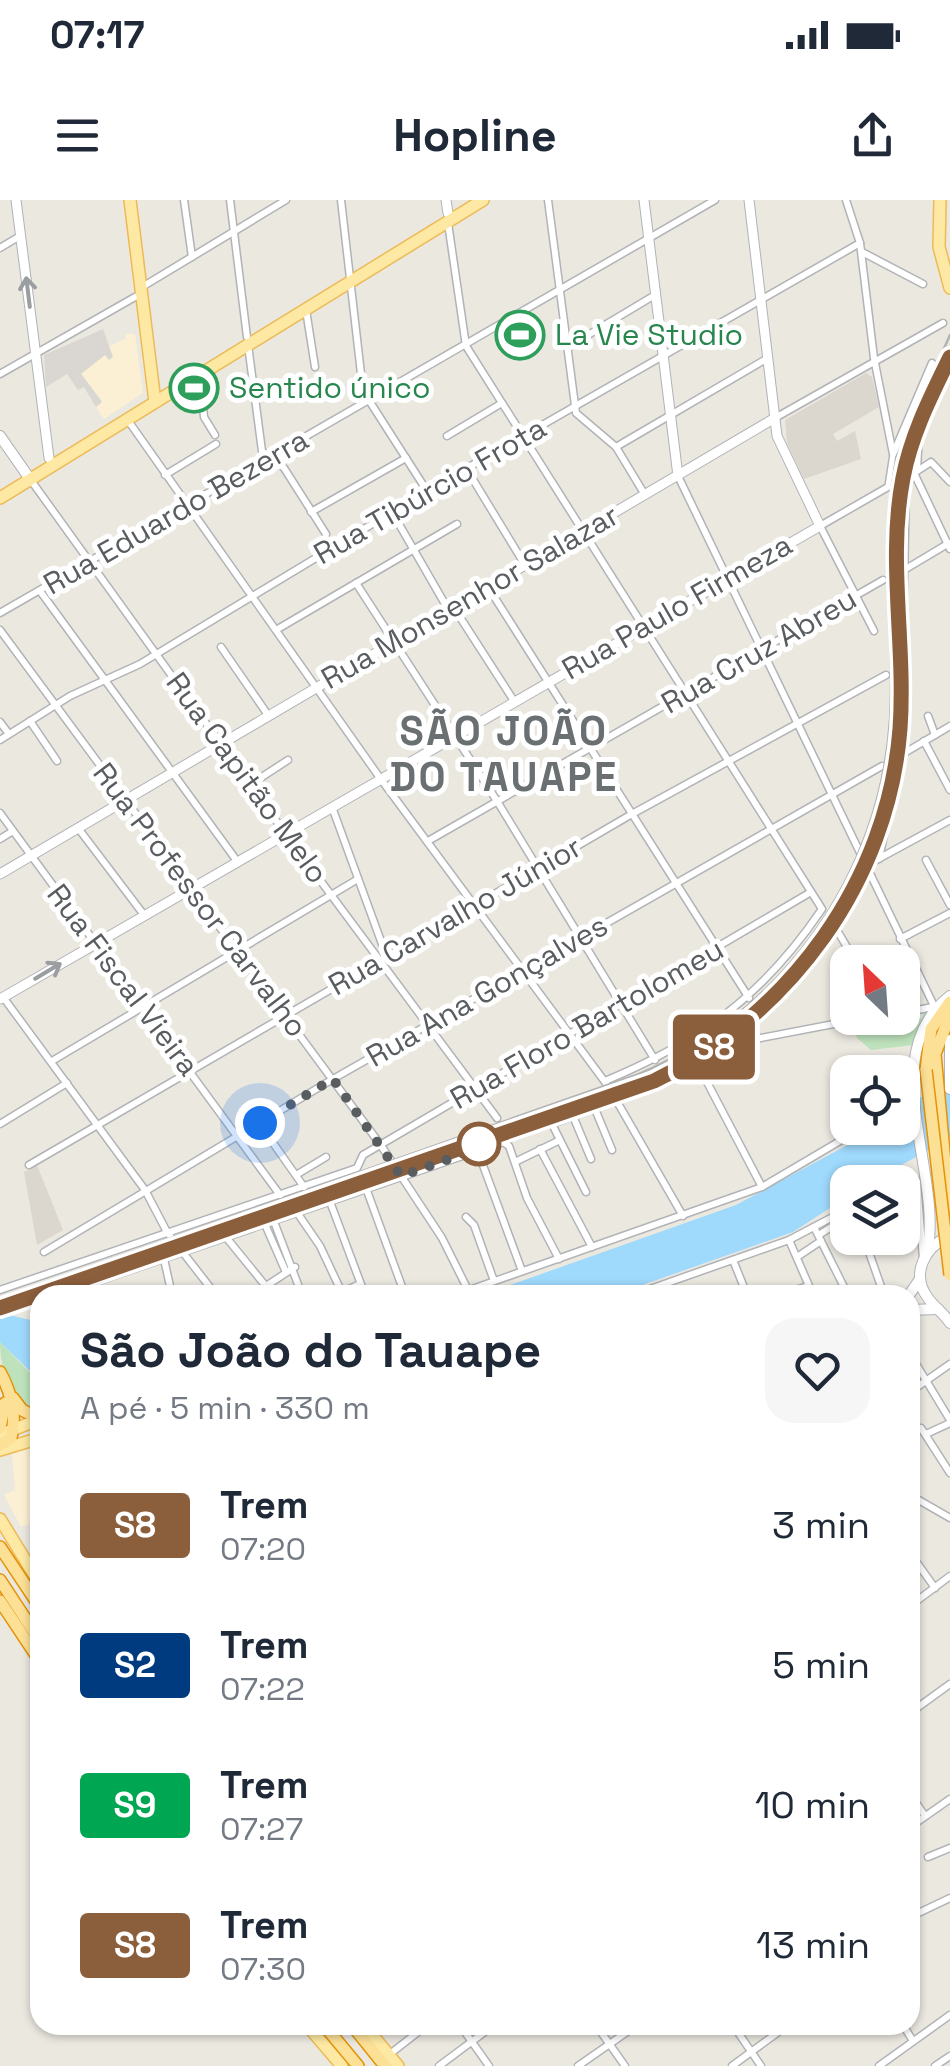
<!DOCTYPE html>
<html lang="pt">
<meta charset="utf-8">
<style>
:root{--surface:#fff;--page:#f6f6f7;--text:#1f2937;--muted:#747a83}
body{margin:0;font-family:"Space Grotesk",sans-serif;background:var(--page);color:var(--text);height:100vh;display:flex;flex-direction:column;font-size:38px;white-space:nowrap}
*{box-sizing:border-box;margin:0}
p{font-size:32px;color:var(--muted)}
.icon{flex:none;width:55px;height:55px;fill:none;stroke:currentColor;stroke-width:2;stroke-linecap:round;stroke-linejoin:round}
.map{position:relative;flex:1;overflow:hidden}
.side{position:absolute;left:30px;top:1085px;width:890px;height:750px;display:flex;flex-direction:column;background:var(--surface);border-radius:30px;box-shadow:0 2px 8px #0004}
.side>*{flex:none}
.badge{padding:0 20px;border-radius:8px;font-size:35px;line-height:65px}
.needle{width:65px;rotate:335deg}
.controls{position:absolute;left:830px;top:745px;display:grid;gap:20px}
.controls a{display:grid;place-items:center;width:90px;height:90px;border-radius:20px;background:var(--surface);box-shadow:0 2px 8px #0004;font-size:50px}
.you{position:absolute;width:50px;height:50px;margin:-25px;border:8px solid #fff;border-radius:50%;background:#1a73e8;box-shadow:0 0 0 15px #1a73e833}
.map>.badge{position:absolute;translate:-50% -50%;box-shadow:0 0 0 5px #fff}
.round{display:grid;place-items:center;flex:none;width:105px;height:105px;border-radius:30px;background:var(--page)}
.headline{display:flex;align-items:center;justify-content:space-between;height:170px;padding:0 50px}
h1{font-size:48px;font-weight:700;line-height:75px}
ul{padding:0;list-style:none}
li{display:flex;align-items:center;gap:30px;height:140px;padding:0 50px}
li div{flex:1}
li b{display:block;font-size:38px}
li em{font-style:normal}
li .badge{min-width:110px;font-weight:700;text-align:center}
.status{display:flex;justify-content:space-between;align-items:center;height:70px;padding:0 50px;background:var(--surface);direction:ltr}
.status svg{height:28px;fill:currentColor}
header{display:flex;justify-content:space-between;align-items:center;height:130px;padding:0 50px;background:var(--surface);font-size:45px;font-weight:700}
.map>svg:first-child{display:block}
.commercial{fill:#fcf0d4}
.industrial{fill:#dad7d2}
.education{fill:#dbd7ce}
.green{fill:#bee3bc}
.water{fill:#9fd9fc}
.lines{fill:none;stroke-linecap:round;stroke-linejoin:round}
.pedestrian-casing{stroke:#b1b3b7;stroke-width:8}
.minor-casing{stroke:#b1b3b7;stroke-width:9}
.tertiary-casing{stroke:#b1b3b7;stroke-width:11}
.secondary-casing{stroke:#b0b3b7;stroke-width:12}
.primary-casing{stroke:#edba57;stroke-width:14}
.trunk-casing{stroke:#e59206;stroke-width:14}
.pedestrian{stroke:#fff;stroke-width:5}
.minor{stroke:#fff;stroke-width:6}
.tertiary{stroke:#fff;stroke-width:9}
.secondary{stroke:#fff;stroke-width:10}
.primary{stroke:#fde9a3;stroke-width:11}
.trunk{stroke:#fce096;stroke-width:11}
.tram{stroke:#b1b2b2;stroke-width:2.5}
.rail-casing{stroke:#b1b2b2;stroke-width:6}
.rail{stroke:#fff;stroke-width:2.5;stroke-dasharray:8;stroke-linecap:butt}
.trunk-bridge-casing{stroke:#e59206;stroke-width:14;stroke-linecap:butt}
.trunk-bridge{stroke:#fce096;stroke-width:11}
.oneway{stroke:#9b9ea0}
.line-casing{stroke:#fff;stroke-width:22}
.line{stroke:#8b5e3c;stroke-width:15}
.walk{stroke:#595d60;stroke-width:10;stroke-dasharray:0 18}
.stop-dot{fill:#fff;stroke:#8b5e3c;stroke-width:5}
.labels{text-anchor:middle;stroke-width:10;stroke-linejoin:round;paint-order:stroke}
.leisure-label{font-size:30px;fill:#27864d;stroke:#fff;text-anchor:start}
.street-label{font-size:30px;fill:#595d60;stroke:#fff}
.district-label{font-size:40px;font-weight:bold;letter-spacing:2.5px;fill:#6a6f72;stroke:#fff}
</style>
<div class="status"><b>07:17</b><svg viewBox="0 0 49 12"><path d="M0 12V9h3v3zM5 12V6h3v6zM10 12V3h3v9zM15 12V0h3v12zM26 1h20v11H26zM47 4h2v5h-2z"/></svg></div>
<header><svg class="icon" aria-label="menu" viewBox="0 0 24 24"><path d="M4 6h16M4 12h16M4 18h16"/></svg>Hopline<svg class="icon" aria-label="share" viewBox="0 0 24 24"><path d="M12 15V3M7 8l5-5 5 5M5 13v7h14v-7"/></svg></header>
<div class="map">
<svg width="950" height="1866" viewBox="0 0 950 1866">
<rect width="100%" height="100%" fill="#ebe8e0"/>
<g class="commercial">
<path d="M125,134H135L143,193L104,219L96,207L102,201L81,173L105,155L113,157L106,148L126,138Z"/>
<path d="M40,1242V1320L21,1327L4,1295L15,1290L12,1254Z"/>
</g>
<path class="industrial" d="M103,129L113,157L109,160L105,155L81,174L102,202L96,207L84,187L78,190L67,174L46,187L44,155Z"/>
<g class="education">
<path d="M866,173L872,177L879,207L833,234L837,241L855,231L861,259L804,279L787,243L785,220Z"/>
<path d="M37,965L63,1030L37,1045L24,972Z"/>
</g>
<g class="green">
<path d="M923,813H929L914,845L871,850L857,838L851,824L897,818L902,821L922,818Z"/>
<path d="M0,1142L35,1178L40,1215C11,1201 0,1172 0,1142Z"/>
</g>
<g class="water">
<path d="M950,881V938L871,982H848L847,997L793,1032L614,1095H482L736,1005L879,928H902L903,907Z"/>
<path d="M0,1113L31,1120L40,1128V1181L0,1142Z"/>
</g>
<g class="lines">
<g class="pedestrian-casing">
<path id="pedestrian" d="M888,286L893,254"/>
</g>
<g class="minor-casing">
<g id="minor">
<path d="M184,0L192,57"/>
<path d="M230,0L247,137"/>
<path d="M341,0L363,191L427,291"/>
<path d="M548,0L576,213L616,247L645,295"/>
<path d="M846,0L860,43L874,158L893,254"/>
<path d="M448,23L466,146L822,709C763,796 701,841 605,881"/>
<path d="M0,48L20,36"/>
<path d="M862,52L923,84"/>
<path d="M142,87L286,0"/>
<path d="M306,110L315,167"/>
<path d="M248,145L262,251L284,268L326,334"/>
<path d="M568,147L655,95"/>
<path d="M0,174L135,97"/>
<path d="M200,176L204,217L215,235"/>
<path d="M775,218L943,123"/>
<path d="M127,219L380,578L608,886L683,1016"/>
<path d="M447,236L502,203"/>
<path d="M616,247L768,158"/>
<path d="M894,252L932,163"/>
<path d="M466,268L525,365"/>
<path d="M917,270L919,232L950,165"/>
<path d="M914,273L950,349"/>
<path d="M165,275L216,244"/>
<path d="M678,276L936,810"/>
<path d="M30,279L285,633L497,918"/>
<path d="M311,312L406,258"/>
<path d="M392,312L445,404L456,411L514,501"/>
<path d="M904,370L949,343"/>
<path d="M356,383L497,601L655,860"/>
<path d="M488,387L749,798"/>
<path d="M40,391L237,661"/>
<path d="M0,413L715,0"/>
<path d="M0,430L380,944L442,1038L468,1090"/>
<path d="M276,430L457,324"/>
<path d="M874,431L820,326L888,287"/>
<path d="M221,447L268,515"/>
<path d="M928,516L935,535"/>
<path d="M30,521L57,561"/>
<path d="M0,522L9,534"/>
<path d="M0,540L70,496L140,464L427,291L860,43"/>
<path d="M924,541L950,590"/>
<path d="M901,555L950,526"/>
<path d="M251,584L288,560"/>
<path d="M332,607L386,755"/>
<path d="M0,613L280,995"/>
<path d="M78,628L144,715"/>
<path d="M0,639L13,631"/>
<path d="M428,641L883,380"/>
<path d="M879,659L900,555L906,288L914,273L931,262L950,282"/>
<path d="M926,660L950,705"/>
<path d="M867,665L950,620"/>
<path d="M835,727L856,762"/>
<path d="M900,739L950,713"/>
<path d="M3,797L145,990L167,1032L216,1095"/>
<path d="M902,813L933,807"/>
<path d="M724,845L865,818"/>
<path d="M52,861L358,679"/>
<path d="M697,863L762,987"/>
<path d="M902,892L912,875"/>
<path d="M595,909L612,950"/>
<path d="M573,916L591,959"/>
<path d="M259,923L304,987"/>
<path d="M0,924L67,883"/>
<path d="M477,949L522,1071"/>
<path d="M540,949L592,1047"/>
<path d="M515,962L558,941"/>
<path d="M29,965L632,614L886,475"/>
<path d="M296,975L326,957"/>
<path d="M896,982L908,976L917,981L923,1059"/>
<path d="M366,988L405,1095"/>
<path d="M586,992L552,924L661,883L723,846L812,762L869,670"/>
<path d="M329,999L365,1095"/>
<path d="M296,1011L320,1046L343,1095"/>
<path d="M466,1017L474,1025L494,1081"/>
<path d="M273,1019L302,1095"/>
<path d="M264,1022L285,1070"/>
<path d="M814,1027L848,1095"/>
<path d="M819,1035L848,1016"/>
<path d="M225,1036L273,1095"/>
<path d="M864,1038L884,1095"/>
<path d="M789,1040L813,1095"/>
<path d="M44,1052L333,879L882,566"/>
<path d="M800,1055L821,1041"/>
<path d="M164,1059L172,1095"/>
<path d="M733,1060L747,1095"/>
<path d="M266,1086L295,1067"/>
<path d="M0,1090L357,968L363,955L811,692"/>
<path d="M58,1095L503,942L509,946L527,998L559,1059"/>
<path d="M336,1095L360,1084"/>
<path d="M455,1095L762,987L862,928"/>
<path d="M633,1095L789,1040L848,1009"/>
<path d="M779,1095L808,1086"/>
<path d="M40,1102V1112"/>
<path d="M910,1154L950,1220"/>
<path d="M910,1192L950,1164"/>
<path d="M921,1228L950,1273"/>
<path d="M926,1234L950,1223"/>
<path d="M910,1295L950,1318"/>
<path d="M910,1353L935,1388"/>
<path d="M910,1406L950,1376"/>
<path d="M910,1513L950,1484"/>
<path d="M910,1594L925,1616"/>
<path d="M910,1627L950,1599"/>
<path d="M928,1657L950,1648"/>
<path d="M910,1717L950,1698"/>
<path d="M460,1825L489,1866"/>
<path d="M596,1825L625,1866"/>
<path d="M733,1825L761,1866"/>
<path d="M903,1825L913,1841"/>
<path d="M390,1854L427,1825"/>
<path d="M439,1866L494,1825"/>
<path d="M578,1866L637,1825"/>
<path d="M732,1866L788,1825"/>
<path d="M879,1866L950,1815"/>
<path d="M935,1866L950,1856"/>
</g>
</g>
<g class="tertiary-casing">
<g id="tertiary">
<path d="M16,0L49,258"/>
<path d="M446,0L448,13"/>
<path d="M644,0L678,276"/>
<path d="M0,674L775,218"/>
<path d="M0,799L820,326L777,236L749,0"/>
</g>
</g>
<g class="secondary-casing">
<g id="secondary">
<path d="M0,236L30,279"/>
<path d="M950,840V889"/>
<path d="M949,1036C925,1047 910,1074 928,1098C934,1107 944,1113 950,1123"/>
<path d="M927,1052C944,974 873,856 950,796"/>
<path d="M909,1095L920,1079"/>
<path d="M910,1110L938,1109"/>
</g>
</g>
<g class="primary-casing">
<g id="primary">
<path d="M130,0L155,202"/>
<path d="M940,0L939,47L950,88"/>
<path d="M0,298L483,0"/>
<path d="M0,1235L40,1219"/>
<path d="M0,1250L40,1238"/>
<path d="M0,1319L40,1384"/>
<path d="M307,1825L342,1866"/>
<path d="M364,1825L398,1866"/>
</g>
</g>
<g class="trunk-casing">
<g id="trunk">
<path d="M950,815L935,854L950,1018"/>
<path d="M926,870L931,829L950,802"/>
<path d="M0,1172C11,1192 17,1216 11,1238L0,1245"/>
<path d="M13,1198L22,1210L40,1219"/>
<path d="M0,1228L5,1203"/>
<path d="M0,1347L40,1407"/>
<path d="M0,1380L40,1441"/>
<path d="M0,1401L40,1461"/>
<path d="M324,1825L358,1866"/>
<path d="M352,1825L385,1866"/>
</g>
</g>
<use href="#pedestrian" class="pedestrian"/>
<use href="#minor" class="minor"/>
<use href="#tertiary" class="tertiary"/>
<use href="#secondary" class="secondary"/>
<use href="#primary" class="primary"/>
<use href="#trunk" class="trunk"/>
<path class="tram" d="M0,1098L639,874C781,813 880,676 890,520C895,447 883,373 891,300C898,241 927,188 950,135"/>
<g class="rail-casing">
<path id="rail" d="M0,1108L654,881C790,815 888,681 900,529C906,445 887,360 903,277C911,235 931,196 950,157"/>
</g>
<use href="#rail" class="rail"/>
<g class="trunk-bridge-casing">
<path id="trunk-bridge" d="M926,870L950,1075"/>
</g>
<use href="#trunk-bridge" class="trunk-bridge"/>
</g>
<defs><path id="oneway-shaft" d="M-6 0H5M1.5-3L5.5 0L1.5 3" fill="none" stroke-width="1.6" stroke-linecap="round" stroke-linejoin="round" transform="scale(2.5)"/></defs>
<g class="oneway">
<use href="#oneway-shaft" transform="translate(28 92) rotate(-97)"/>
<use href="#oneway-shaft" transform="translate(48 771) rotate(-31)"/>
</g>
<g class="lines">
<g class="line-casing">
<path id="line" d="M0,1108L654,881C790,815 888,681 900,529C906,445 887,360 903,278C911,235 931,196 950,157"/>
</g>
<use href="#line" class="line"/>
<path class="walk" d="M260,923L333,879L401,976L478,949L479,944"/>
</g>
<defs>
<g id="stadium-ring" transform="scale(2.5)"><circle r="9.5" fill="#fff" stroke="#2e9e5b" stroke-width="1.5"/><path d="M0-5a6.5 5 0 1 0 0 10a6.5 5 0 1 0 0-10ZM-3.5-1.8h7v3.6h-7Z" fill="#2e9e5b"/></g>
</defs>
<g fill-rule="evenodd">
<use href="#stadium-ring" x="520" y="135"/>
<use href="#stadium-ring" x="194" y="188"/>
</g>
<circle class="stop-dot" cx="479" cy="944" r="20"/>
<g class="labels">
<g class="leisure-label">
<text x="555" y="145">La Vie Studio</text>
<text x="229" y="198">Sentido único</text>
</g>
<g class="street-label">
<text transform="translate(430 291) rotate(-30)" y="10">Rua Tibúrcio Frota</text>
<text transform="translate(176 312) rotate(-30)" y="10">Rua Eduardo Bezerra</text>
<text transform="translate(470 397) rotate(-30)" y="10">Rua Monsenhor Salazar</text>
<text transform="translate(677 407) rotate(-30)" y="10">Rua Paulo Firmeza</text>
<text transform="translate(759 451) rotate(-30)" y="10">Rua Cruz Abreu</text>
<text transform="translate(247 578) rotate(54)" y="10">Rua Capitão Melo</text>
<text transform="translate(200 700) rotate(53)" y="10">Rua Professor Carvalho</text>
<text transform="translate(455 716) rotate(-30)" y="10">Rua Carvalho Júnior</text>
<text transform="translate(123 780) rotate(53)" y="10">Rua Fiscal Vieira</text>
<text transform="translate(487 791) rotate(-30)" y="10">Rua Ana Gonçalves</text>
<text transform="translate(587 824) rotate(-30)" y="10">Rua Floro Bartolomeu</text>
</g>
<g class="district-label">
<text x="504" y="545">SÃO JOÃO<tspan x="504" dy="46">DO TAUAPE</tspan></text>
</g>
</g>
</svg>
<div class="controls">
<a><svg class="needle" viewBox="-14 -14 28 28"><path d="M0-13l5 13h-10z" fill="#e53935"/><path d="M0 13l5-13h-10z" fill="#747a83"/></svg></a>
<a><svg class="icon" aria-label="locate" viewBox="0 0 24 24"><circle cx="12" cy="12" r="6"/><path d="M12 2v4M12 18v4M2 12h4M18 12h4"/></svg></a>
<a><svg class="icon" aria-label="layers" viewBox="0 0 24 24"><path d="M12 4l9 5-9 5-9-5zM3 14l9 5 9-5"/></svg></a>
</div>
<div class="you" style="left:260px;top:923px"></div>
<b class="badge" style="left:714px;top:847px;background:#8b5e3c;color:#fff">S8</b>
<section class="side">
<div class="headline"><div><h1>São João do Tauape</h1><p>A pé · 5 min · 330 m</p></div><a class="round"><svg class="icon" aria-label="heart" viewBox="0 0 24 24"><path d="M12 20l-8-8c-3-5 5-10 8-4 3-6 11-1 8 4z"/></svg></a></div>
<ul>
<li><span class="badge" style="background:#8b5e3c;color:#fff">S8</span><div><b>Trem</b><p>07:20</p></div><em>3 min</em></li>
<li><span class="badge" style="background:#003b80;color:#fff">S2</span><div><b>Trem</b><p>07:22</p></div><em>5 min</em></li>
<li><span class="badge" style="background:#00a651;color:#fff">S9</span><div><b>Trem</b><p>07:27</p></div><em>10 min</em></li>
<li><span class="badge" style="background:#8b5e3c;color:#fff">S8</span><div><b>Trem</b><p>07:30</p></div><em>13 min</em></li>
</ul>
</section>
</div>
